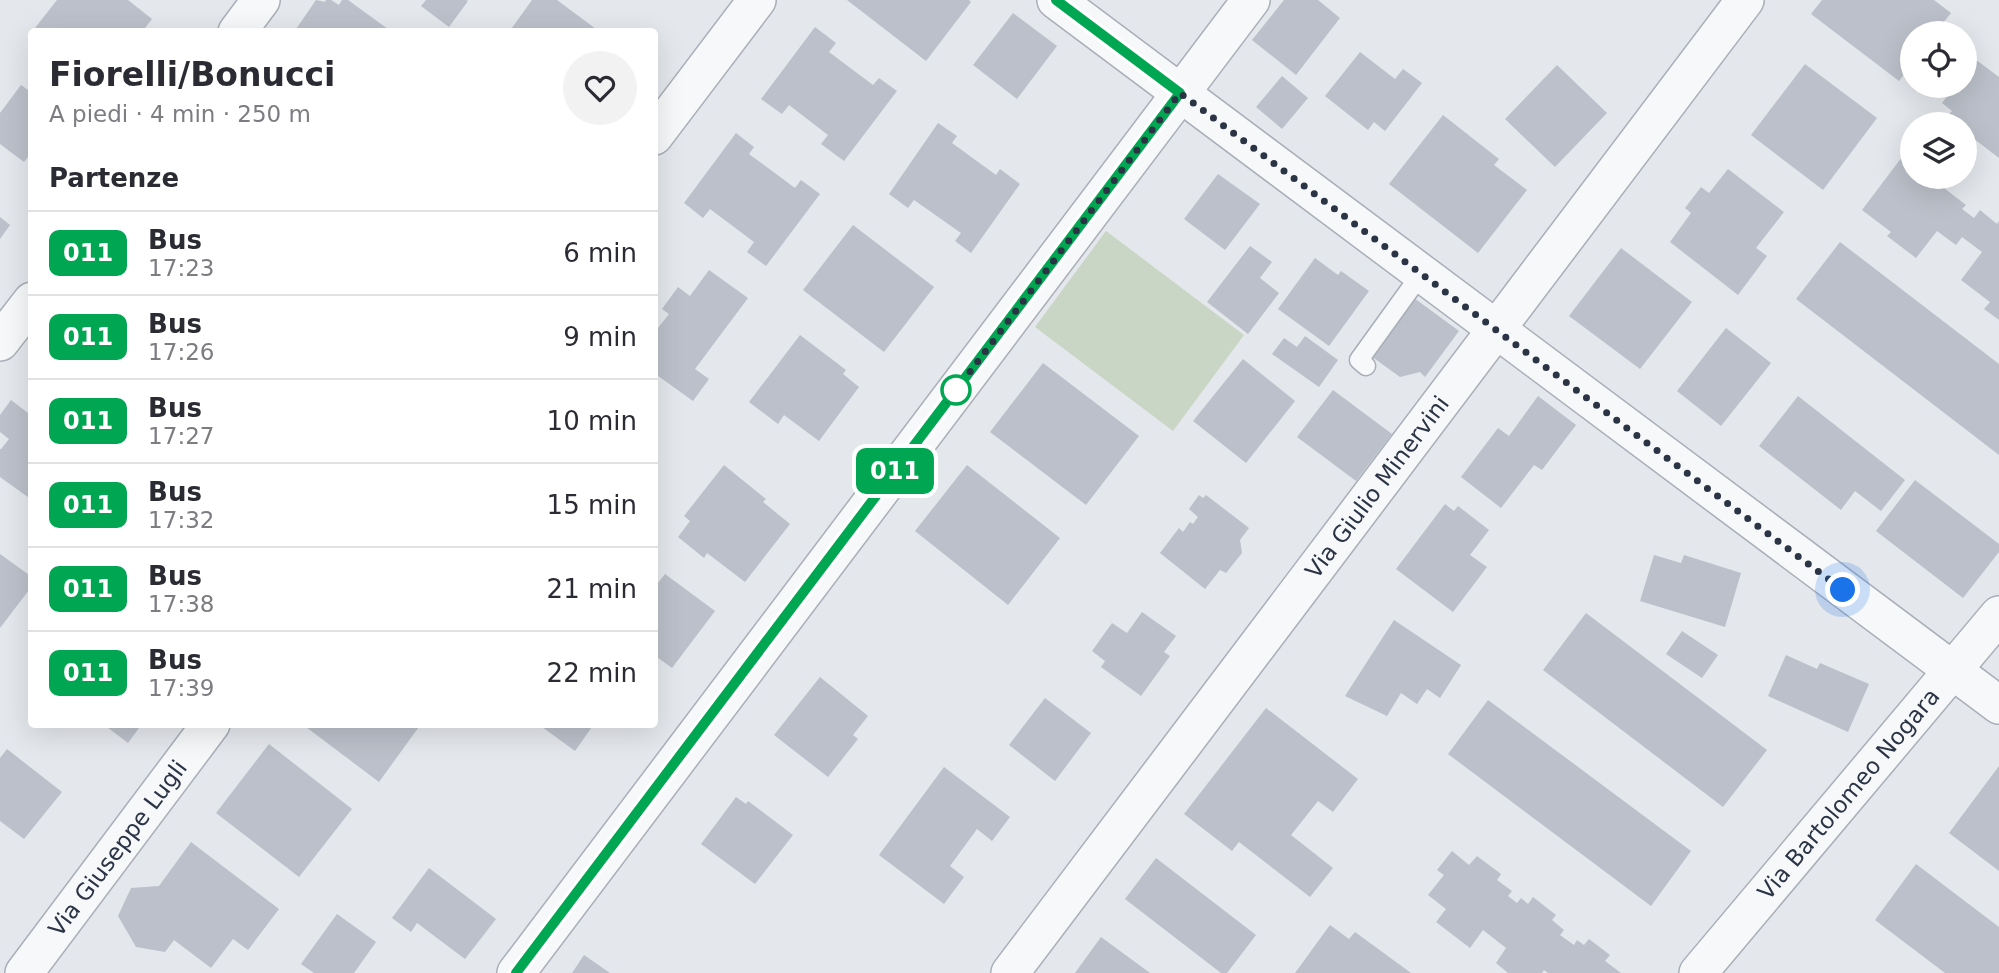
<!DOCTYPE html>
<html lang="it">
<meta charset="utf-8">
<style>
:root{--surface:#fff;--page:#f2f2f3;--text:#2b2b33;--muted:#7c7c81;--line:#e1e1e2}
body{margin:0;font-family:"DejaVu Sans",sans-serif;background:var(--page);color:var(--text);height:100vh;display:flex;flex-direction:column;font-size:26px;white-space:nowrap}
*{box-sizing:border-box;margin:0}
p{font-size:23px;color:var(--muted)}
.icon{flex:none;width:38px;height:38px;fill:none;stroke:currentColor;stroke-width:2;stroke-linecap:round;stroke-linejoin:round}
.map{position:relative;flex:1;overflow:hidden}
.panel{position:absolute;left:28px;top:28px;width:630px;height:700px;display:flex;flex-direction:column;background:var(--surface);border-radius:7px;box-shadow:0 7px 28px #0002}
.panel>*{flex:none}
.badge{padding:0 14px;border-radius:10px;font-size:24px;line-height:46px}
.buttons{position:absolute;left:1900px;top:21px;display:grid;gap:14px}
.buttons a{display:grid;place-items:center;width:77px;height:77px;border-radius:50%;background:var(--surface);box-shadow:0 7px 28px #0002;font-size:35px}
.you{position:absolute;width:35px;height:35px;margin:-18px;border:5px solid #fff;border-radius:50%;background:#1a73e8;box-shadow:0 0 0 10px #1a73e833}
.map>.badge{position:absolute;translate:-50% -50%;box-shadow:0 0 0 4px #fff}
h2{padding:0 21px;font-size:26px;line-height:63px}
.round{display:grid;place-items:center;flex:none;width:74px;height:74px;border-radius:37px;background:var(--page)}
.overview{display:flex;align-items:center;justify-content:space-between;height:119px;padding:0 21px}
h1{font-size:33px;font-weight:800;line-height:52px}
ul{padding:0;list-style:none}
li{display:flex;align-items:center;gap:21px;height:84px;padding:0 21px;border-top:2px solid var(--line)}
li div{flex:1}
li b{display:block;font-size:26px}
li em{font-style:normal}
li .badge{min-width:77px;font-weight:700;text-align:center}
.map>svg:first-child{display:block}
.green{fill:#c9d6c5}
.building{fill:#bbc0ca}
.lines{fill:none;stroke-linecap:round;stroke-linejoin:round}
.lane-casing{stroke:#a9aeb7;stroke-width:21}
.street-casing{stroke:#a9aeb7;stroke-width:40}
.lane{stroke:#f7f8fa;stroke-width:18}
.street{stroke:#f7f8fa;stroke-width:37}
.line-casing{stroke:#fff;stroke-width:16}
.line{stroke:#00a651;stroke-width:10}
.walk{stroke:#2b3445;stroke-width:7;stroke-dasharray:0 12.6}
.stop-dot{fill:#fff;stroke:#00a651;stroke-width:3.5}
.labels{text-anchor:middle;stroke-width:5;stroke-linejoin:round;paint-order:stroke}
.street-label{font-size:23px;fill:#2b3445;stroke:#f4f6f9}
</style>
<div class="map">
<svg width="1999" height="973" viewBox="0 0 1999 973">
<rect width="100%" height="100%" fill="#e4e7ec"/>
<path class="green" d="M1106,231L1244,335L1173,431L1035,327Z"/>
<g class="building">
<path d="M57,0H128L152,19L142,32H40L35,28Z"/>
<path d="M316,0L325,2L326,0H331L339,5L342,0H348L392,32H294Z"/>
<path d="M426,0H466L468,1L449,27L421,6Z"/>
<path d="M532,0H557L600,32H509Z"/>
<path d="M847,0H969L971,2L926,61Z"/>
<path d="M1284,0H1318L1340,18L1296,75L1252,40Z"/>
<path d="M1822,0H1934L1951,13L1935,33H1913V63L1899,81L1811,14Z"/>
<path d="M1013,13L1057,46L1017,99L973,65Z"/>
<path d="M815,27L836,43L829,52L873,85L879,78L897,91L844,161L821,144L828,135L789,105L782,114L761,99Z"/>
<path d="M1360,52L1395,79L1403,69L1422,83L1385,131L1374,122L1368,130L1325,96Z"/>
<path d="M1975,59L1999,77V158L1965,132V124H1954L1946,118L1952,111L1942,103L1955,86H1965V72Z"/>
<path d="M1805,64L1877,118L1823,190L1751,135Z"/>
<path d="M1557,65L1607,113L1555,167L1505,119Z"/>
<path d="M1282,76L1308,98L1282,129L1256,107Z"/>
<path d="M21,85L32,93V152L24,162L0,144V113Z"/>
<path d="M1443,115L1499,159L1494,165L1527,190L1478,253L1389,184Z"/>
<path d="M938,123L957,136L952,143L996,175L1000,169L1020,184L971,253L955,241L961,233L914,200L908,208L889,194Z"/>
<path d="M736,133L754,147L749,154L795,188L801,180L820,194L766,266L747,252L754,242L710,209L703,218L684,203Z"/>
<path d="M1908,149L1913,153V177H1938L1935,181L1966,205L1962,209L1974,218L1980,210L1997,224L1999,221V320L1984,309L1990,302L1961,280L1982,252L1962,237L1956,245L1937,231L1916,258L1887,236L1891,232L1862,210Z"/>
<path d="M1728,169L1784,212L1756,248L1767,256L1738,295L1670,242L1691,213L1685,208L1701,187L1709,193Z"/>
<path d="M1218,174L1260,204L1225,250L1184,219Z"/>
<path d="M0,217L10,225L0,239Z"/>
<path d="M853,225L934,287L884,352L803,290Z"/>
<path d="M1840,242L1999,364V455L1796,299Z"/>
<path d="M1250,246L1272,262L1260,278L1279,293L1248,334L1207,302Z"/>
<path d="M1621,248L1692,302L1640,369L1569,316Z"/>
<path d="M1315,258L1338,275L1341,271L1369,291L1329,346L1278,309Z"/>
<path d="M709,270L748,298L695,369L709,379L693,401L654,373V333L669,314L662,309L678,287L690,296Z"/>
<path d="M1414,298L1459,331L1425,377L1420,372L1400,377L1371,356Z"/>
<path d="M1726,328L1771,363L1721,426L1677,391Z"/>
<path d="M800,335L846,370L843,374L859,387L819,441L784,415L778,424L749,402Z"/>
<path d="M1305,336L1338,360L1319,387L1272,354L1284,338L1297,347Z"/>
<path d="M1243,359L1295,401L1246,463L1193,421Z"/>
<path d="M1043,363L1139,436L1086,505L990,432Z"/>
<path d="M1333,390L1392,434L1356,481L1297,437Z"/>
<path d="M1538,396L1576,425L1542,470L1534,465L1501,508L1461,477L1498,428L1509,436Z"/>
<path d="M1798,396L1905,480L1881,511L1855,491L1841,510L1759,446Z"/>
<path d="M11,400L32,416V500L0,477V449H1L9,439L0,432V415Z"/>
<path d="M724,465L766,499L763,502L790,524L745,582L707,553L704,558L678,537L690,521L684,516Z"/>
<path d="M967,465L1060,538L1008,605L915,531Z"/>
<path d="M1915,480L1999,544V552L1963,598L1876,531Z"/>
<path d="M1199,495L1203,498L1206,495L1249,528L1240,540L1242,553L1226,573L1220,570L1205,589L1160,553L1179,528L1183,532L1190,522L1193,524L1198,517L1189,509Z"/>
<path d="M1445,504L1454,511L1458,506L1489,530L1470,555L1487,567L1453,612L1396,569Z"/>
<path d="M0,554L32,577V586L0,628Z"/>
<path d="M1654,555L1681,563L1684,555L1741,573L1725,627L1640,601Z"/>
<path d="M665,574L715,611L672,668L654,655V588Z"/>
<path d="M1142,612L1176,636L1164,652L1170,656L1141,696L1101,667L1105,661L1092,651L1112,623L1127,633Z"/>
<path d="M1586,613L1767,750L1723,807L1543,670Z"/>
<path d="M1394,620L1461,665L1440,698L1427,689L1417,704L1401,693L1387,716L1345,696Z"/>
<path d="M1682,631L1718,655L1702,678L1666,654Z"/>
<path d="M1786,655L1817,669L1820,663L1869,684L1848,732L1768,696Z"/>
<path d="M820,677L868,716L853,735L858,739L828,777L774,735Z"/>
<path d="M1045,698L1091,733L1055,781L1009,745Z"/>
<path d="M1488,700L1691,851L1651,906L1448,754Z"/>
<path d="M1266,708L1358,779L1333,812L1318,801L1291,835L1333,868L1310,897L1239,842L1232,851L1184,814Z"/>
<path d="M103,724H142L128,743Z"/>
<path d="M302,724H421L379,782Z"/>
<path d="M538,724H594L575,751Z"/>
<path d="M269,744L352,809L299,877L216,813Z"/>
<path d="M7,749L62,792L24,839L0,821V758Z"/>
<path d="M1999,766V871L1949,833Z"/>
<path d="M944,767L1010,817L992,841L977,829L950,866L964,877L944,904L879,855Z"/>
<path d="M736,797L746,804L748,801L793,835L755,884L701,844Z"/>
<path d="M191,842L279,909L248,950L233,939L211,968L174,940L165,952L136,947L118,916L131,888L159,886Z"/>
<path d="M1452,851L1469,865L1477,856L1501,874L1497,880L1512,891L1508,896L1517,903L1521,898L1528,904L1533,897L1556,915L1552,920L1564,930L1560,935L1574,945L1577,940L1584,945L1589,939L1610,955L1605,961L1621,973H1548L1544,970L1542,973H1508L1496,963L1506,948L1483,930L1470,948L1436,922L1446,909L1428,895L1444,875L1437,870Z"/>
<path d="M1156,858L1256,935L1227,973H1221L1125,899Z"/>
<path d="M1916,864L1999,927V973H1945L1875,920Z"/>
<path d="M429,868L496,919L465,959L417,923L411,932L392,918Z"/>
<path d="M337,914L376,942L354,973H314L301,964Z"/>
<path d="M1330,925L1349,939L1355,932L1411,973H1295Z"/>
<path d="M1101,937L1150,973H1075Z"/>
<path d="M584,955L610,973H572Z"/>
</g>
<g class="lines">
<g class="lane-casing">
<path id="lane" d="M1366,366L1359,360L1421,274"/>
</g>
<g class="street-casing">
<g id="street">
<path d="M1056,0L1999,705"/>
<path d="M237,32L261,0"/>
<path d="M654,136L757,0"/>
<path d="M0,342L32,301"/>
<path id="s1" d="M24,973L211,724"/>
<path d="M516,973L1251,0"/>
<path id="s2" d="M1010,973L1745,0"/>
<path id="s3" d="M1698,973L1999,615"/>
</g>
</g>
<use href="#lane" class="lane"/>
<use href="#street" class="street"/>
</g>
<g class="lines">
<g class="line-casing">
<path id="line" d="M516,973L1180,93L1056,0"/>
</g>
<use href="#line" class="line"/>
<path class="walk" d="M956,390L948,401L1180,93L1843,590"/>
</g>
<circle class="stop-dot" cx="956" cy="390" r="14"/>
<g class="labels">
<g class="street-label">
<text dy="8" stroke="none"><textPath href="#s2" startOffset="609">Via Giulio Minervini</textPath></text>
<text dy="8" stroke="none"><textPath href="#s3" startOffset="234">Via Bartolomeo Nogara</textPath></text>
<text dy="8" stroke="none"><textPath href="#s1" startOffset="156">Via Giuseppe Lugli</textPath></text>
</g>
</g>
</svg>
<div class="buttons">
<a><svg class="icon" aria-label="locate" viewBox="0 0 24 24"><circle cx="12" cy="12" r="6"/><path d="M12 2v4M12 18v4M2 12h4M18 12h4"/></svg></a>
<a><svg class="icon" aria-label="layers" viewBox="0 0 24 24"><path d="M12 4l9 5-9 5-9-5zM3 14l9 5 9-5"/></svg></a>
</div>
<div class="you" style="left:1843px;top:590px"></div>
<b class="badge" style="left:895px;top:471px;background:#00a651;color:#fff">011</b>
<section class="panel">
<div class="overview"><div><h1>Fiorelli/Bonucci</h1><p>A piedi · 4 min · 250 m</p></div><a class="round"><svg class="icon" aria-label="heart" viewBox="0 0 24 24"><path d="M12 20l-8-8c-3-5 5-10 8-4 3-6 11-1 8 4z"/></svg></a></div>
<h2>Partenze</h2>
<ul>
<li><span class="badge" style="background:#00a651;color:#fff">011</span><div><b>Bus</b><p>17:23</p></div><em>6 min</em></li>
<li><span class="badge" style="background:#00a651;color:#fff">011</span><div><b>Bus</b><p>17:26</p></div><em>9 min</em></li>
<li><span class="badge" style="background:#00a651;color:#fff">011</span><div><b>Bus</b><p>17:27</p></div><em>10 min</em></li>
<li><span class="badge" style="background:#00a651;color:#fff">011</span><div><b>Bus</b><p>17:32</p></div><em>15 min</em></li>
<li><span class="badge" style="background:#00a651;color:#fff">011</span><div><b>Bus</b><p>17:38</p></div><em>21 min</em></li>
<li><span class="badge" style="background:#00a651;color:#fff">011</span><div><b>Bus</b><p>17:39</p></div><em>22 min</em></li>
</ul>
</section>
</div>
